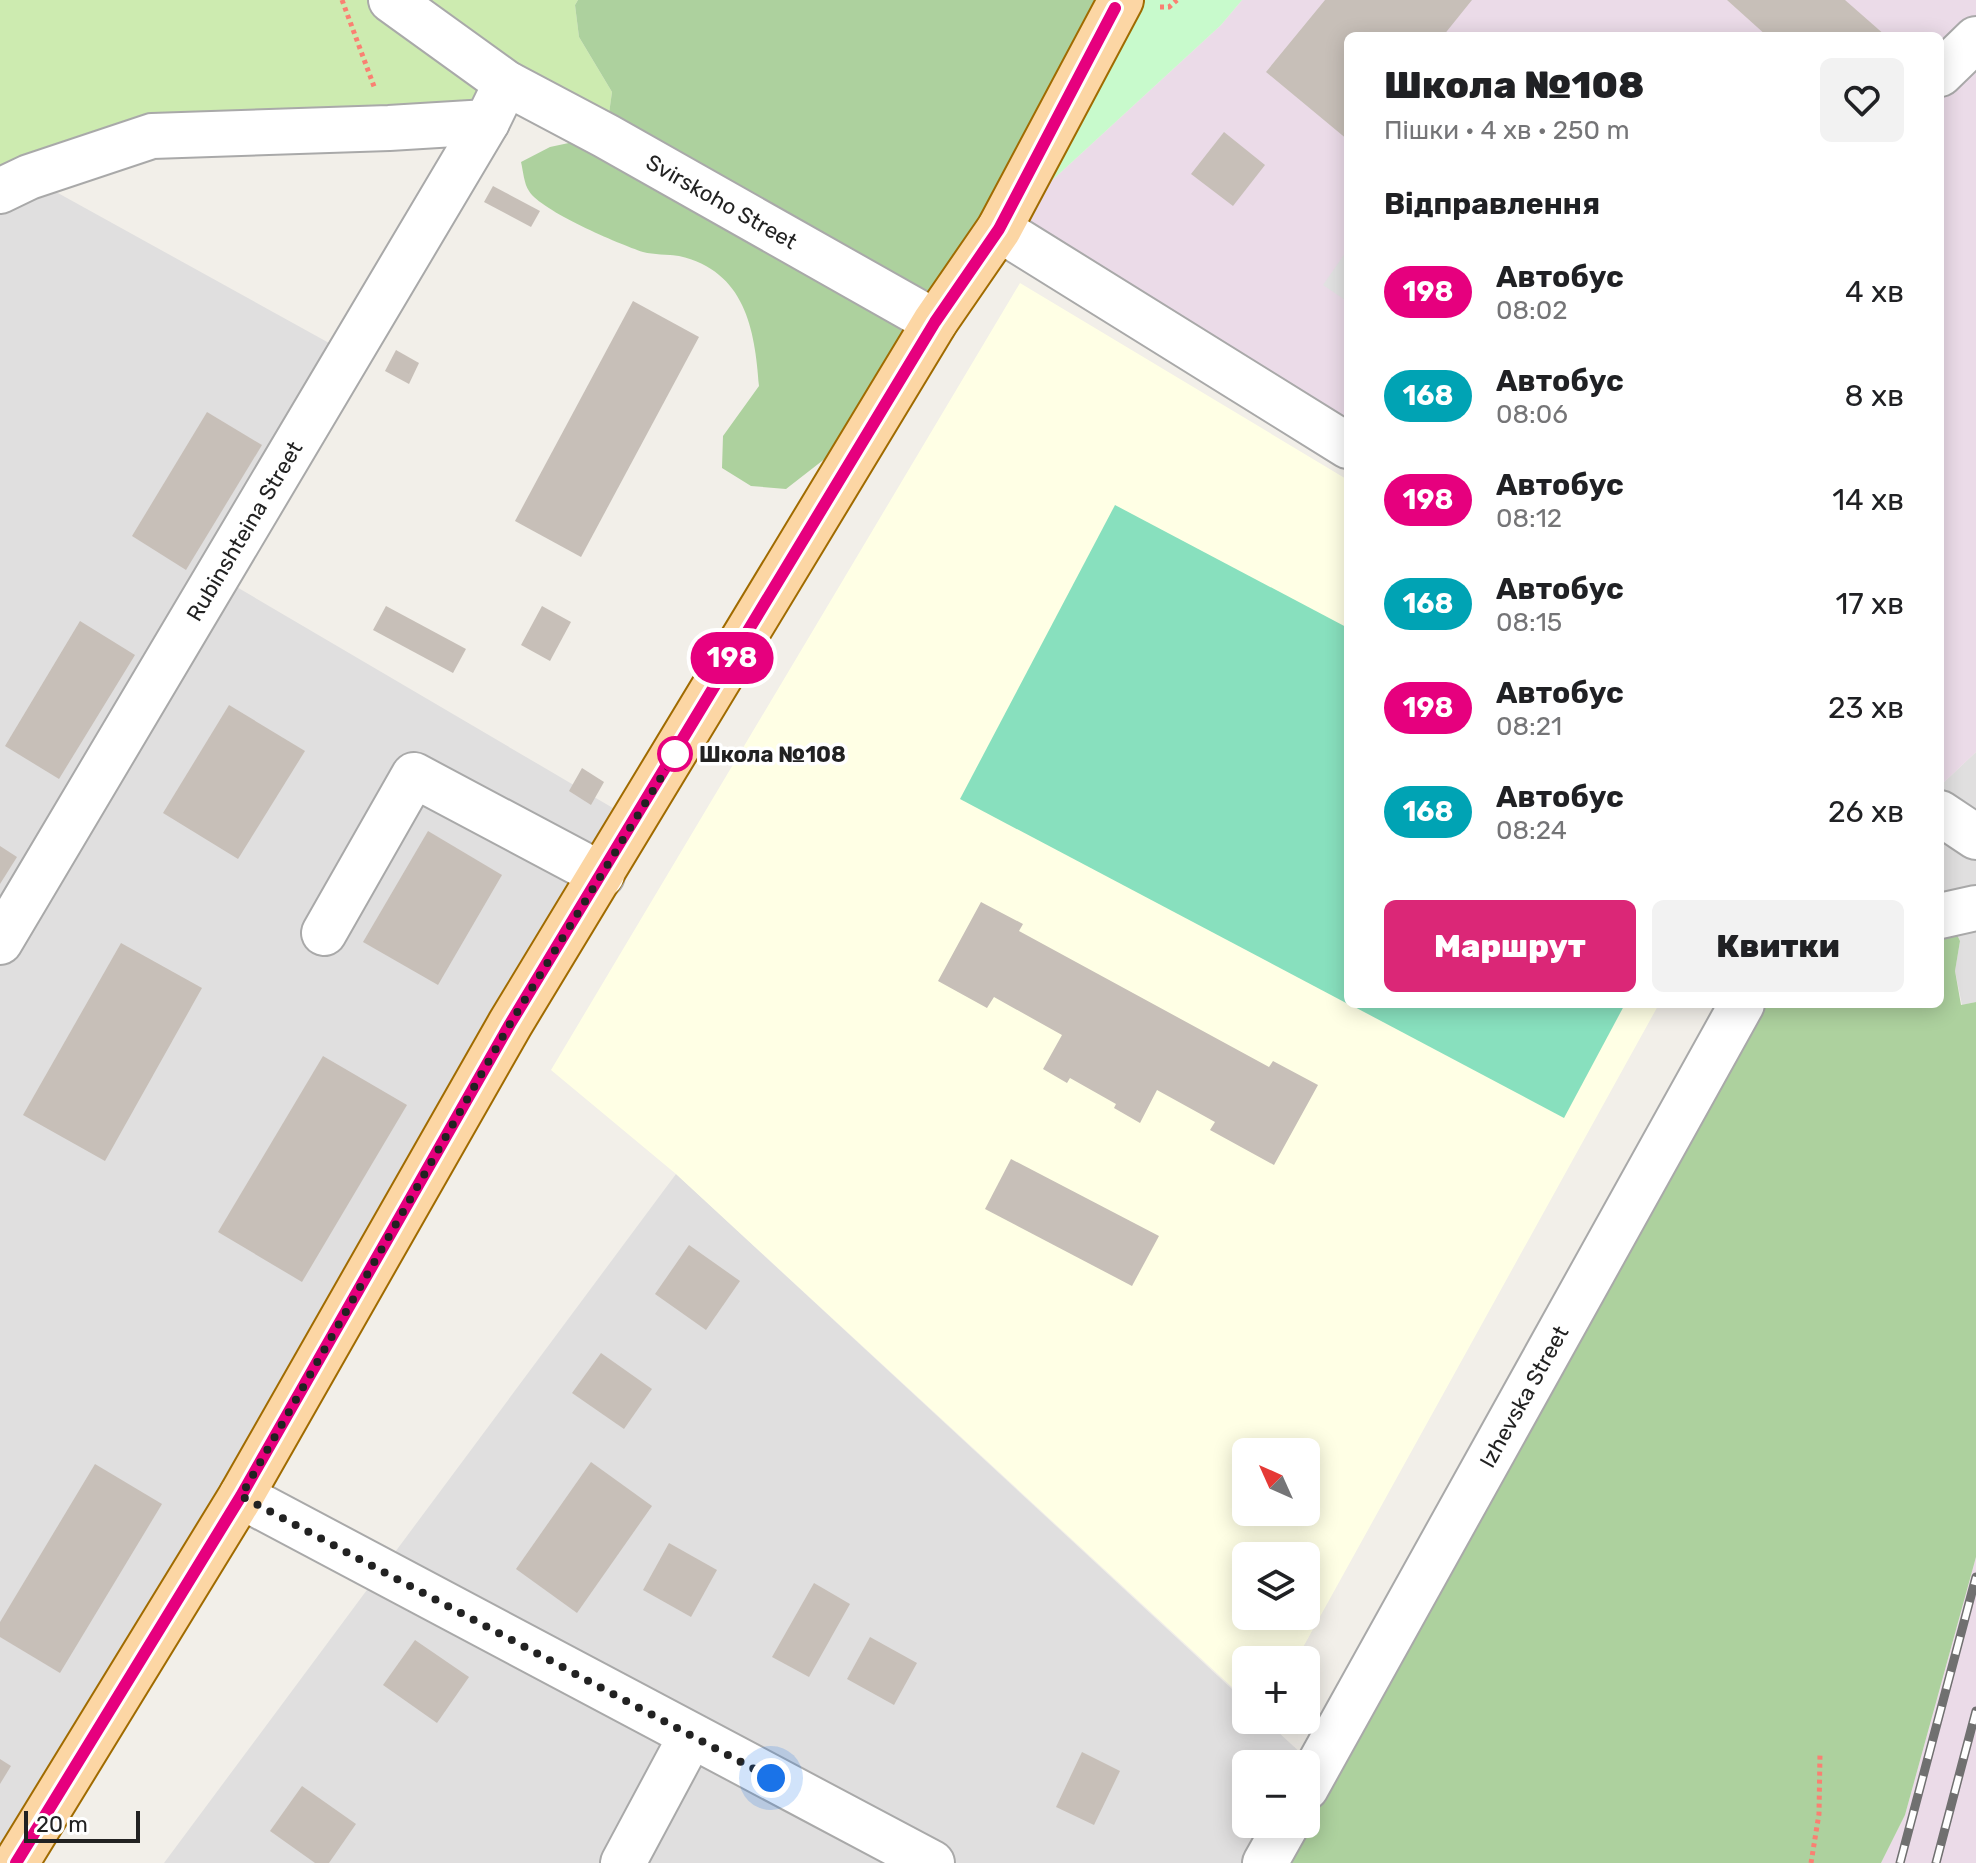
<!DOCTYPE html>
<html lang="uk">
<meta charset="utf-8">
<style>
:root{--surface:#fff;--page:#f2f2f2;--text:#202124;--muted:#757577;--accent:#db2777}
body{margin:0;font-family:Rubik,sans-serif;background:var(--page);color:var(--text);height:100vh;display:flex;flex-direction:column;font-size:30px;white-space:nowrap}
*{box-sizing:border-box;margin:0}
p{font-size:26px;color:var(--muted)}
.icon{flex:none;width:44px;height:44px;fill:none;stroke:currentColor;stroke-width:2;stroke-linecap:round;stroke-linejoin:round}
.map{position:relative;flex:1;overflow:hidden}
.sheet{position:absolute;left:1344px;top:32px;width:600px;height:976px;display:flex;flex-direction:column;background:var(--surface);border-radius:12px;box-shadow:0 4px 20px #0003}
.sheet>*{flex:none}
.badge{padding:0 16px;border-radius:26px;font-size:28px;line-height:52px}
.needle{width:52px;rotate:315deg}
.tools{position:absolute;left:1232px;top:1438px;display:grid;gap:16px}
.tools a{display:grid;place-items:center;width:88px;height:88px;border-radius:12px;background:var(--surface);box-shadow:0 4px 20px #0003;font-size:40px}
.scale{position:absolute;left:24px;bottom:20px;width:116px;box-sizing:border-box;padding-left:8px;border:4px solid #222;border-top:0;font-size:22px;line-height:28px;white-space:nowrap;color:#222;-webkit-text-stroke:6px #fff;paint-order:stroke}
.you{position:absolute;width:40px;height:40px;margin:-20px;border:6px solid #fff;border-radius:50%;background:#1a73e8;box-shadow:0 0 0 12px #1a73e833}
.map>.badge{position:absolute;translate:-50% -50%;box-shadow:0 0 0 4px #fff}
h2{padding:0 40px;font-size:30px;line-height:72px}
.round{display:grid;place-items:center;flex:none;width:84px;height:84px;border-radius:12px;background:var(--page)}
.headline{display:flex;align-items:center;justify-content:space-between;height:136px;padding:0 40px}
h1{font-size:38px;font-weight:800;line-height:60px}
.primary-button{display:flex;gap:16px;margin-top:auto;padding:16px 40px}
.primary-button a{flex:1;height:92px;border-radius:12px;background:var(--accent);color:#fff;font-size:32px;font-weight:800;line-height:92px;text-align:center}
.primary-button a+a{background:var(--page);color:var(--text)}
ul{padding:0;list-style:none}
li{display:flex;align-items:center;gap:24px;height:104px;padding:0 40px}
li div{flex:1}
li b{display:block;font-size:30px}
li em{font-style:normal}
li .badge{min-width:88px;font-weight:700;text-align:center}
.map>svg:first-child{display:block}
.residential{fill:#e0dfdf}
.industrial{fill:#ebdbe8}
.education{fill:#ffffe5;fill-rule:evenodd}
.grass{fill:#cdebb0}
.forest{fill:#add19e}
.park{fill:#c8facc}
.pitch{fill:#88e0be}
.parking{fill:#e2e2e2}
.building{fill:#c7bfb8}
.lines{fill:none;stroke-linecap:round;stroke-linejoin:round}
.minor-casing{stroke:#a9a9a9;stroke-width:48}
.major-casing{stroke:#a06b00;stroke-width:48}
.path{stroke:#fa8072;stroke-width:5;stroke-dasharray:4 4;stroke-linecap:butt}
.minor{stroke:#fff;stroke-width:44}
.major{stroke:#fcd6a4;stroke-width:44}
.rail-casing{stroke:#707070;stroke-width:9}
.rail{stroke:#fff;stroke-width:6;stroke-dasharray:18;stroke-linecap:butt}
.line-casing{stroke:#fff;stroke-width:18}
.line{stroke:#e6007e;stroke-width:12}
.walk{stroke:#222;stroke-width:8;stroke-dasharray:0 14.4}
.stop-dot{fill:#fff;stroke:#e6007e;stroke-width:4}
.labels{text-anchor:middle;stroke-width:7;stroke-linejoin:round;paint-order:stroke}
.street-label{font-size:22px;fill:#222;stroke:#fff}
.stop-label{font-size:22px;font-weight:bold;fill:#222;stroke:#fff;text-anchor:start}
</style>
<div class="map">
<svg width="1976" height="1863" viewBox="0 0 1976 1863">
<rect width="100%" height="100%" fill="#f2efe9"/>
<g class="residential">
<path d="M29,177L349,354L218,576L635,821L0,1863V191Z"/>
<path d="M1976,752V1002L1962,1005L1955,971L1960,941L1940,899V786Z"/>
<path d="M676,1174L1246,1702V1720H1265L1317,1768L1306,1764H1246V1824H1287L1265,1863H164Z"/>
</g>
<g class="industrial">
<path d="M1242,0H1976V752L1940,786V36H1348V446L999,229L1221,25Z"/>
<path d="M1976,1557V1863H1881L1905,1815Z"/>
</g>
<path class="education" d="M1020,283L1348,480V1004H1659L1296,1660H1246V1700L676,1174L551,1070ZM1246,1452H1306V1512H1246ZM1246,1556H1306V1616H1246Z"/>
<path class="grass" d="M0,0H578L575,5L579,37L612,92L606,136L506,83L487,122L152,136L0,191Z"/>
<g class="forest">
<path d="M578,0H1121L831,454L786,489L751,486L722,468L723,436L759,386C755,329 745,271 679,256C667,254 654,255 643,252C619,244 541,211 529,191C524,184 523,170 521,162L550,147L606,135L612,92L579,37L575,5Z"/>
<path d="M1940,899L1960,941L1955,971L1961,1005L1976,1002V1557L1905,1815L1881,1863H1265L1306,1824V1788L1742,1004H1940Z"/>
</g>
<path class="park" d="M1121,0H1242L1221,25L999,229Z"/>
<g class="pitch">
<path d="M1115,505L1348,628V1004L960,799Z"/>
<path d="M1349,1004H1625L1564,1118Z"/>
</g>
<path class="parking" d="M1348,249V302L1323,285Z"/>
<g class="building">
<path d="M1325,0H1472L1443,36H1348V140L1266,72Z"/>
<path d="M1727,0H1845L1886,36H1767Z"/>
<path d="M1224,132L1265,165L1233,206L1191,174Z"/>
<path d="M493,186L540,211L531,227L484,202Z"/>
<path d="M633,301L699,337L581,557L515,521Z"/>
<path d="M396,350L419,363L409,384L385,371Z"/>
<path d="M207,412L262,445L186,570L132,536Z"/>
<path d="M386,606L466,649L453,673L373,630Z"/>
<path d="M542,606L571,622L550,661L521,645Z"/>
<path d="M80,621L135,655L59,779L5,746Z"/>
<path d="M229,705L305,751L238,859L163,813Z"/>
<path d="M582,768L604,782L591,805L569,791Z"/>
<path d="M428,831L502,875L438,985L363,942Z"/>
<path d="M0,846L17,857L0,884Z"/>
<path d="M981,902L1023,924L1019,931L1269,1067L1273,1061L1318,1085L1274,1165L1210,1130L1215,1122L1157,1090L1140,1123L1114,1108L1116,1104L1070,1078L1067,1083L1043,1069L1062,1035L994,997L987,1008L938,981Z"/>
<path d="M121,943L202,988L105,1161L23,1115Z"/>
<path d="M323,1056L407,1105L302,1282L218,1232Z"/>
<path d="M1011,1159L1159,1236L1132,1286L985,1209Z"/>
<path d="M689,1245L740,1281L706,1330L655,1294Z"/>
<path d="M601,1353L652,1389L624,1429L572,1393Z"/>
<path d="M591,1462L652,1506L577,1613L516,1569Z"/>
<path d="M95,1464L162,1504L60,1673L0,1637V1622Z"/>
<path d="M669,1543L717,1570L691,1617L643,1590Z"/>
<path d="M814,1583L850,1604L809,1677L772,1657Z"/>
<path d="M870,1637L917,1663L894,1705L847,1679Z"/>
<path d="M415,1640L469,1677L437,1723L383,1685Z"/>
<path d="M1082,1752L1120,1771L1094,1825L1056,1807Z"/>
<path d="M0,1759L11,1766L0,1784Z"/>
<path d="M302,1786L356,1824L329,1863H315L270,1831Z"/>
</g>
<g class="lines">
<g class="minor-casing">
<g id="minor">
<path id="s1" d="M391,0L506,83L606,136L935,322"/>
<path d="M1940,74L1976,39"/>
<path d="M0,191L29,177L152,136L389,128L487,122"/>
<path d="M999,229L1348,446"/>
<path d="M1940,813L1976,837"/>
<path d="M1940,916L1976,908"/>
<path d="M324,933L414,775L602,875"/>
<path id="s2" d="M0,942L487,122L506,83"/>
<path d="M241,1496L932,1863"/>
<path id="s3" d="M1306,1788L1742,1004"/>
<path d="M623,1863L691,1736"/>
<path d="M1265,1863L1287,1824"/>
</g>
</g>
<g class="major-casing">
<path id="major" d="M16,1863L241,1496L510,1024L935,322L999,229L1121,0"/>
</g>
<g class="path">
<path d="M342,0L375,89"/>
<path d="M1160,7H1169L1177,0"/>
<path d="M1811,1863L1819,1814L1820,1753"/>
</g>
<use href="#minor" class="minor"/>
<use href="#major" class="major"/>
<g class="rail-casing">
<g id="rail">
<path d="M1900,1863L1976,1577"/>
<path d="M1936,1863L1976,1711"/>
</g>
</g>
<use href="#rail" class="rail"/>
</g>
<g class="lines">
<g class="line-casing">
<path id="line" d="M16,1863L241,1496L510,1024L935,322L999,229L1115,8"/>
</g>
<use href="#line" class="line"/>
<path class="walk" d="M675,754L679,748L510,1024L241,1496L771,1778"/>
</g>
<circle class="stop-dot" cx="675" cy="754" r="16"/>
<g class="labels">
<g class="street-label">
<text dy="8" stroke="none"><textPath href="#s1" startOffset="388">Svirskoho Street</textPath></text>
<text dy="8" stroke="none"><textPath href="#s2" startOffset="478">Rubinshteina Street</textPath></text>
<text dy="8" stroke="none"><textPath href="#s3" startOffset="448">Izhevska Street</textPath></text>
</g>
<g class="stop-label">
<text x="699" y="762">Школа №108</text>
</g>
</g>
</svg>
<div class="tools">
<a><svg class="needle" viewBox="-14 -14 28 28"><path d="M0-13l5 13h-10z" fill="#e53935"/><path d="M0 13l5-13h-10z" fill="#757577"/></svg></a>
<a><svg class="icon" aria-label="layers" viewBox="0 0 24 24"><path d="M12 4l9 5-9 5-9-5zM3 14l9 5 9-5"/></svg></a>
<a>+</a>
<a>−</a>
</div>
<div class="scale">20 m</div>
<div class="you" style="left:771px;top:1778px"></div>
<b class="badge" style="left:732px;top:658px;background:#e6007e;color:#fff">198</b>
<section class="sheet">
<div class="headline"><div><h1>Школа №108</h1><p>Пішки · 4 хв · 250 m</p></div><a class="round"><svg class="icon" aria-label="heart" viewBox="0 0 24 24"><path d="M12 20l-8-8c-3-5 5-10 8-4 3-6 11-1 8 4z"/></svg></a></div>
<h2>Відправлення</h2>
<ul>
<li><span class="badge" style="background:#e6007e;color:#fff">198</span><div><b>Автобус</b><p>08:02</p></div><em>4 хв</em></li>
<li><span class="badge" style="background:#00a3b4;color:#fff">168</span><div><b>Автобус</b><p>08:06</p></div><em>8 хв</em></li>
<li><span class="badge" style="background:#e6007e;color:#fff">198</span><div><b>Автобус</b><p>08:12</p></div><em>14 хв</em></li>
<li><span class="badge" style="background:#00a3b4;color:#fff">168</span><div><b>Автобус</b><p>08:15</p></div><em>17 хв</em></li>
<li><span class="badge" style="background:#e6007e;color:#fff">198</span><div><b>Автобус</b><p>08:21</p></div><em>23 хв</em></li>
<li><span class="badge" style="background:#00a3b4;color:#fff">168</span><div><b>Автобус</b><p>08:24</p></div><em>26 хв</em></li>
</ul>
<div class="primary-button"><a>Маршрут</a><a>Квитки</a></div>
</section>
</div>
